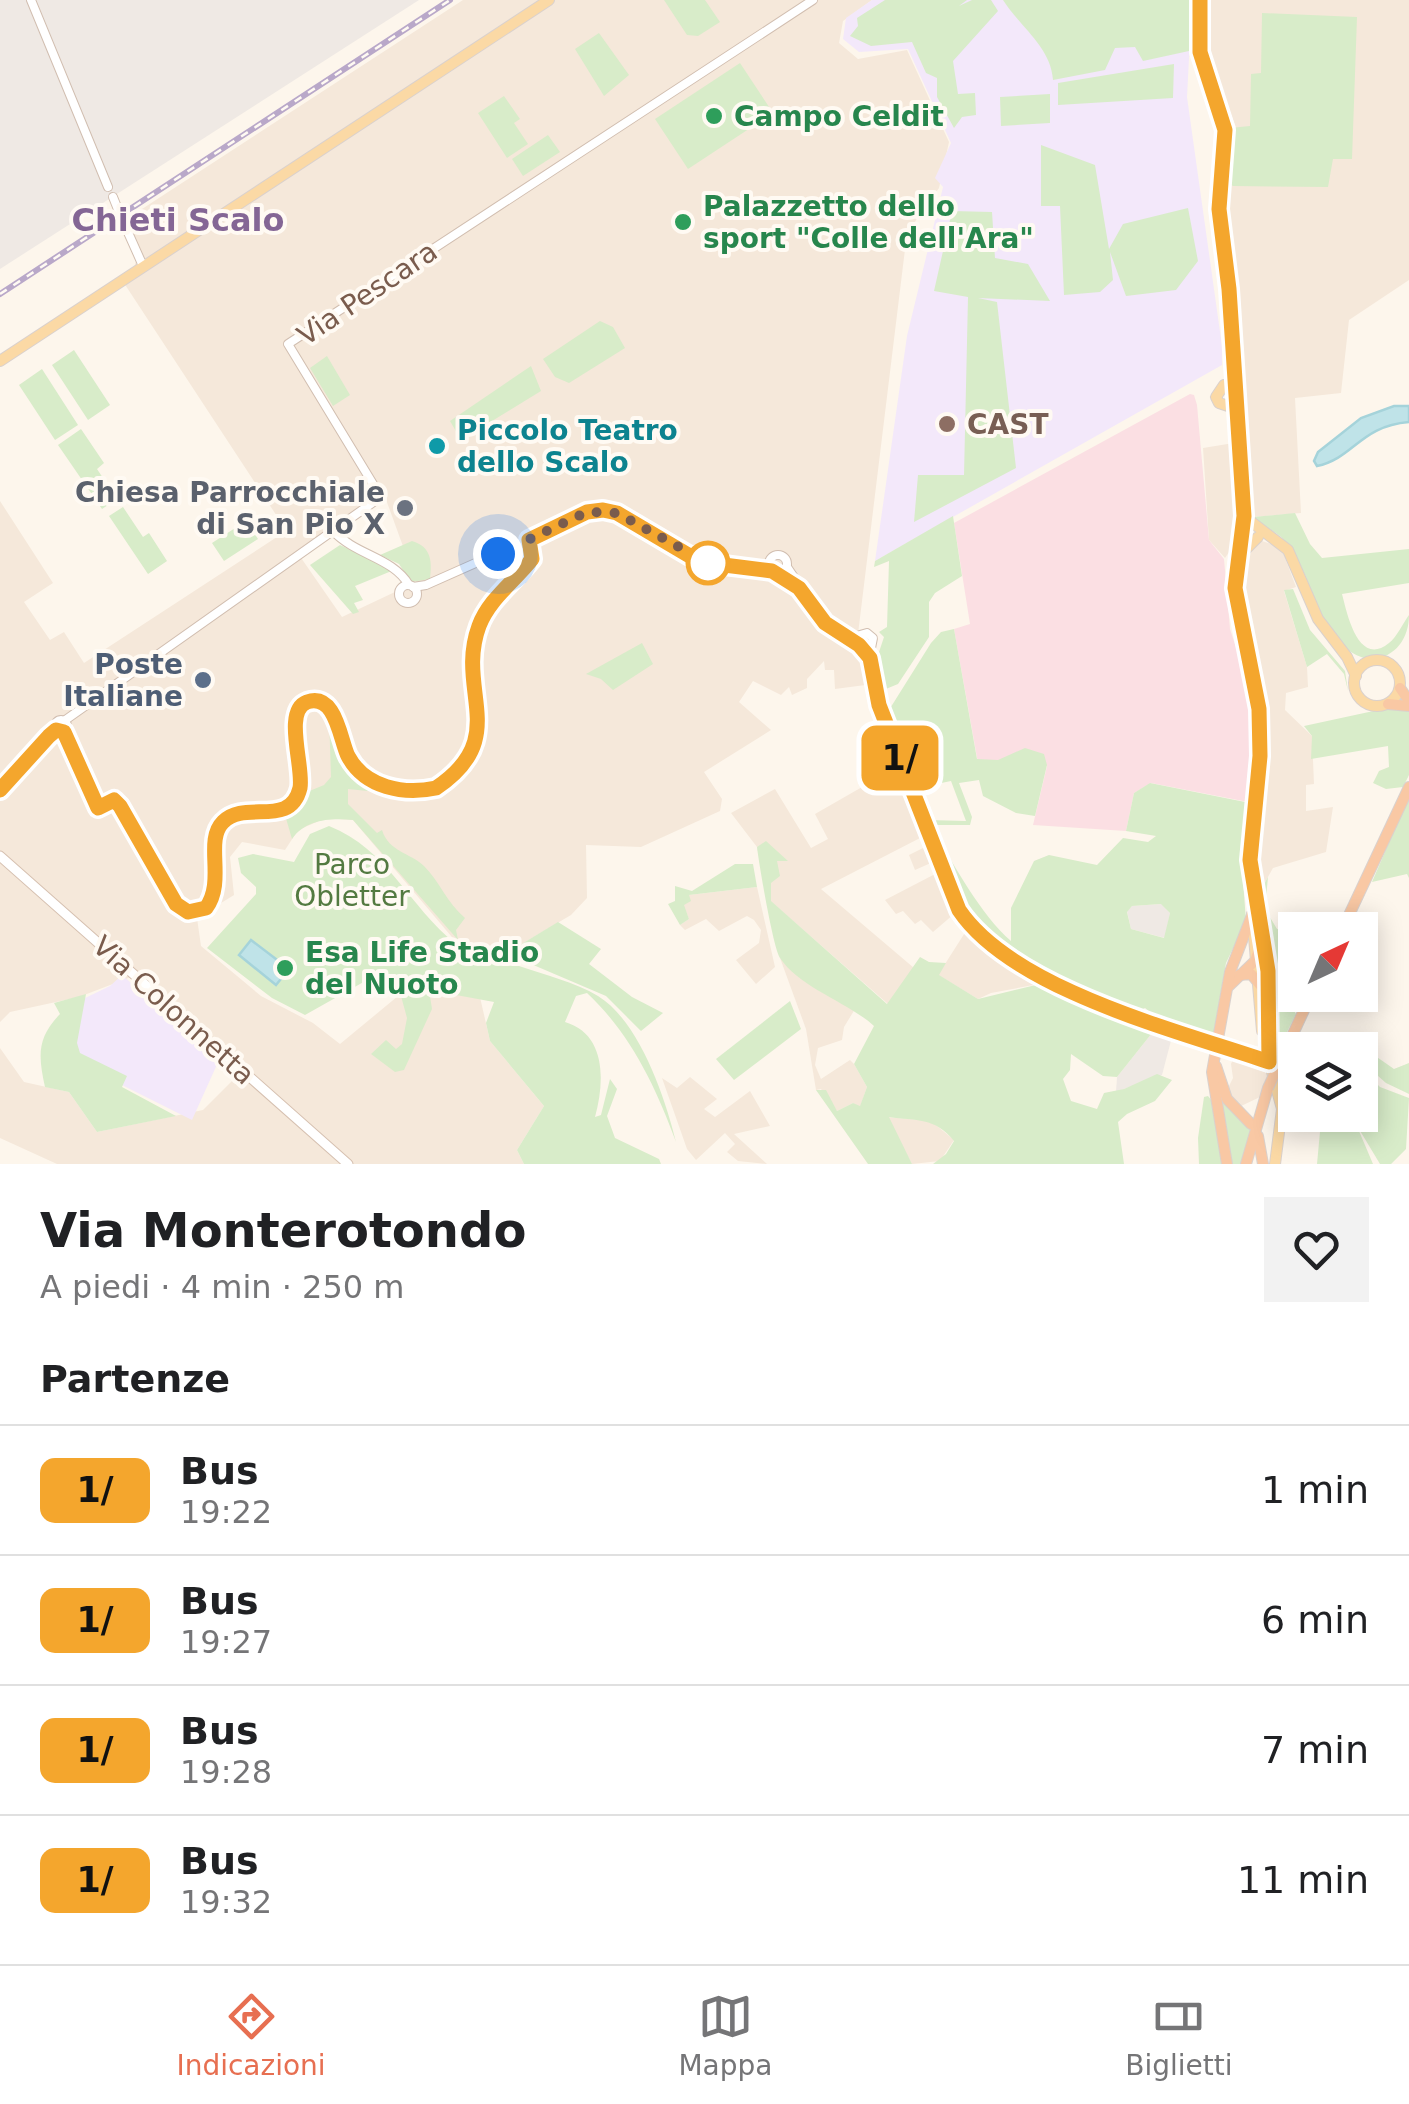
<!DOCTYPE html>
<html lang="it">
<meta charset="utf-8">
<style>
:root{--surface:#fff;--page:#f2f2f2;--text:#202124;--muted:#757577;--line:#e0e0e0;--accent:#e76f51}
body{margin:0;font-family:"DejaVu Sans",sans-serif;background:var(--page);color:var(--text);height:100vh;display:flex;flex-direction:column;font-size:38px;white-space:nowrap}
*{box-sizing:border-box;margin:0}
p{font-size:32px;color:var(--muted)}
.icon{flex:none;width:55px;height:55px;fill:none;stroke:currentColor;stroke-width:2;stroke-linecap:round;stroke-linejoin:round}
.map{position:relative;height:1164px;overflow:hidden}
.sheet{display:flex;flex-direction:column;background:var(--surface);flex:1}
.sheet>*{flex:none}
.badge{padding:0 20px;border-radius:15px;font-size:35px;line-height:65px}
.needle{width:65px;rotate:44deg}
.tools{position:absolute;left:1278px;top:912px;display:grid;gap:20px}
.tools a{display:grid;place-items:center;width:100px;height:100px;border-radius:0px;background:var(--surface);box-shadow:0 5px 25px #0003;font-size:50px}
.you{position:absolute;width:50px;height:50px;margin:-25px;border:8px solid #fff;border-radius:50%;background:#1a73e8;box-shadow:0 0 0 15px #1a73e833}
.map>.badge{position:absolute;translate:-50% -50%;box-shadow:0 0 0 5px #fff}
h2{padding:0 40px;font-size:38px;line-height:90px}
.round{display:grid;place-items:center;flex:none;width:105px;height:105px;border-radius:0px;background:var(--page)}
.head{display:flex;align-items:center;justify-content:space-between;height:170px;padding:0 40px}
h1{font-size:48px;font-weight:700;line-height:75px}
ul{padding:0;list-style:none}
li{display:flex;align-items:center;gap:30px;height:130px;padding:0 40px;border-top:2px solid var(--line)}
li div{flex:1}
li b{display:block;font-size:38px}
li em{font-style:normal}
li .badge{min-width:110px;font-weight:700;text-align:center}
.tab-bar{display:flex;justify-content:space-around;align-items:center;height:140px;border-top:2px solid var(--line);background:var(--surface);font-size:28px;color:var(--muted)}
.tab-bar a{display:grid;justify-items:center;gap:5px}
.tab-bar .active{color:var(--accent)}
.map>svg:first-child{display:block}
.residential{fill:#f5e8da;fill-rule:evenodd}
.industrial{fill:#efe9e4}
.education{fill:#f3e8fa}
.medical{fill:#fbdfe3}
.green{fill:#d8ecc9;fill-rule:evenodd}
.water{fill:#bfe3e8;stroke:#a5d3da;stroke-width:2.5}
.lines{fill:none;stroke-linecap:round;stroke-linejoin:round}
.primary-tunnel{stroke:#dcd0c4;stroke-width:10;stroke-dasharray:10 5;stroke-linecap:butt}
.tertiary-casing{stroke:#d1beb0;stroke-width:10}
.secondary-casing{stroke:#d6c0b0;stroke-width:11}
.primary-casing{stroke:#dad1cd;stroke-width:12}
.trunk-casing{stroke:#dad1cd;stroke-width:12}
.tertiary{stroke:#fff;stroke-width:8}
.secondary{stroke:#fff;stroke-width:9}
.primary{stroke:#fbd9a5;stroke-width:10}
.trunk{stroke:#f9c8a4;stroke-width:10}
.rail-casing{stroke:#b9a8c9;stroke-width:6}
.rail{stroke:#fffaf3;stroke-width:2.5;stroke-dasharray:8;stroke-linecap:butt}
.trunk-bridge-casing{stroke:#dad1cd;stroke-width:12;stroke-linecap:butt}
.trunk-bridge{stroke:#f9c8a4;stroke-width:10}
.line-casing{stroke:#fff;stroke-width:22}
.line{stroke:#f4a62d;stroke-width:15}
.walk{stroke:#7a5c4d;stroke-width:10;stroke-dasharray:0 18}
.leisure-dot{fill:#2e9e5b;stroke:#fffaf3;stroke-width:4}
.education-dot{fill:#8d6e63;stroke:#fffaf3;stroke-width:4}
.culture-dot{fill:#0f9aa8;stroke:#fffaf3;stroke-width:4}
.worship-dot{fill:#6b7280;stroke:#fffaf3;stroke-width:4}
.stop-dot{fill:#fff;stroke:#f4a62d;stroke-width:5}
.service-dot{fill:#5c6f8a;stroke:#fffaf3;stroke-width:4}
.labels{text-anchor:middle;stroke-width:8;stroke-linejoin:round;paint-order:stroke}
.leisure-label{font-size:28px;font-weight:bold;fill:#27864d;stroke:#fffaf3;text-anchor:start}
.street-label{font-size:28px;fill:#7a5c4d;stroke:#fffaf3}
.education-label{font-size:28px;font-weight:bold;fill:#785e54;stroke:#fffaf3;text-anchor:start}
.culture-label{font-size:28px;font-weight:bold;fill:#0d838f;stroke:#fffaf3;text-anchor:start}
.worship-label{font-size:28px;font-weight:bold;fill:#5b616d;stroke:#fffaf3;text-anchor:end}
.service-label{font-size:28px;font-weight:bold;fill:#4e5e75;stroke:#fffaf3;text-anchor:end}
.park-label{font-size:28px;fill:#537a41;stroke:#fffaf3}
.quarter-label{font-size:32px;font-weight:bold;fill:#846695;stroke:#fffaf3}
</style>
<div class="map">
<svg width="1409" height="1164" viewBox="0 0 1409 1164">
<rect width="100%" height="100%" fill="#fdf6ec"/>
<g class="residential">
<path d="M463,0H872L843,21L839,43L858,59L907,50L949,142L939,188L907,233L858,634L849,642L865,654L873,684L835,689L834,670H825L824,661L807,679V688L792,695L789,687L781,695L753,681L739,702L771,730L704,772L722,799L720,811L641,847L586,845L587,898L571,915L520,945L504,973L462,949L353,820L326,818L298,830L285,850L242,842L230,857L234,895L197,918L201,946L261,996L313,1023L340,1044L415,982L477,984L490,1041L544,1106L517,1150L524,1164H57L0,1138V1048L24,1082L69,1092L97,1132L203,1110L241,1072L131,977L79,997L10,1012L0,1022V501L53,583L24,602L50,640L64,632L84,663L283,533L286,530L120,277L134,268L136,261L119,224ZM384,494L416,582L342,617L297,552Z"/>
<path d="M1206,0H1409V280L1349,320L1341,393L1295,398L1301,513L1253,517L1225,558L1209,540L1203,448L1246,441L1225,202L1237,130L1206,49Z"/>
<path d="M1262,541L1281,547L1296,587L1284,591L1307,667L1308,687L1286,693L1285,710L1312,736L1314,784L1306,785V811L1333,807L1326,852L1273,868L1259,893L1257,835L1264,786L1265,697L1242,588L1248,554Z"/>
<path d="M897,767L954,914L933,932L921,920L915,924L903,911L896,914L885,900L937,873L933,862L915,870L909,855L927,846L922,837L821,889L914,968L888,1004L768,899L757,847L731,813L775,789L811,848L828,839L815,814Z"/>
<path d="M757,887L775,967L756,984L736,960L759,943L761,930L754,920L747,916L719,931L706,919L685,930L680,925L689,919L683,905L689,895Z"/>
<path d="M966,931L1001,959L1044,983L991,993L978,999L938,975Z"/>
<path d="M780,958L820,991L855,1009L844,1027L842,1040L818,1048L815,1065L821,1079L850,1060L854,1064L867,1087L860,1107L853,1103L837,1111L821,1089L816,1090L806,1029Z"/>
<path d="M1236,1052L1269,1075L1260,1097L1239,1107L1227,1090L1233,1078L1231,1064Z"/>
<path d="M690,1077L717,1099L704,1109L715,1117L750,1091L770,1126L734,1134L767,1164L738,1161L727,1152L735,1144L725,1133L696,1160L687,1149L662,1078L677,1088Z"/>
<path d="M887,1117L931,1121L954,1140L940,1161L912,1164Z"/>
</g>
<g class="industrial">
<path d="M0,0H419L0,269Z"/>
<path d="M1162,904L1170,913L1165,938L1131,929L1127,911L1132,906Z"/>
<path d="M1156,1028L1173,1033L1162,1075L1116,1092L1117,1077Z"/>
</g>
<g class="education">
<path d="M872,0H1192L1187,97L1222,346V365L875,561L907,336L943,187L935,178L951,143L908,49L859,52L843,39L846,18Z"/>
<path d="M122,975L219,1060L192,1120L124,1086L70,1051L81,1000L110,986Z"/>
</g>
<path class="medical" d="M1190,394L1194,395L1197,405L1209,540L1224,559L1230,629L1251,694L1254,797L1248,802L1151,783L1134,793L1126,831L1033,825L1047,766L978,763L954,629L970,624L954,523Z"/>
<g class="green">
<path d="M664,0H705L720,22L698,36L687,35Z"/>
<path d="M885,0H967L959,6L972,0H991L998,11L953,61L958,94L975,93L976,115L962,117L954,128L937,97V78L926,73L912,42L871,46L850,36L858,26L857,18Z"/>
<path d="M1003,0H1192L1189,51L1143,61L1135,47L1115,48L1105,70L1053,80C1051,47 1020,27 1003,0Z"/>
<path d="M1262,13L1357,17L1352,159H1333L1328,187L1233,186L1226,181L1234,145L1230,128L1250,126L1251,74L1261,73Z"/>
<path d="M599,33L629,75L604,96L575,49Z"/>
<path d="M740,63L773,113L688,169L655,119Z"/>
<path d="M1174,64L1173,98L1058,105V83Z"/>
<path d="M1050,94V123L1001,126L1000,97Z"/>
<path d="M504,96L520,119L514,123L528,144L507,158L478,113Z"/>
<path d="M548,135L560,152L523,176L512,159Z"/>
<path d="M1041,145L1095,165L1109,249L1123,224L1188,208L1198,261L1176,290L1126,296L1110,252L1113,280L1100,292L1064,295L1060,206H1041Z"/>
<path d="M952,211L992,212L995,258L1028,264L1050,301L978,298L997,302L1016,468L914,522L918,475H964L968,297L934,291Z"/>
<path d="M600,321L613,327L625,348L569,383L555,377L543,359Z"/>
<path d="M74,350L110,405L88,420L52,365Z"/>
<path d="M327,356L350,395L333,406L310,368Z"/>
<path d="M531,366L541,391L461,440L450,421Z"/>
<path d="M42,369L78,425L55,440L19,385Z"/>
<path d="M81,429L104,463L97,469L117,499L102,509L58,445Z"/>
<path d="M123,507L143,537L149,533L167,561L148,574L109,516Z"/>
<path d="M1295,513L1310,544L1322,558L1409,549V583L1342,594C1347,613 1358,668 1389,643C1397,637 1403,623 1409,615C1409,638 1396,657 1371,660C1316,648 1317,577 1285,541C1276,530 1262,527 1253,517Z"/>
<path d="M953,516L962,576L935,593L929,602V637L898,684L881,691L877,658L884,637L879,632L887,627L889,561L874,567L875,561Z"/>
<path d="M246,521L258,539L224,561L212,543Z"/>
<path d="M412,541C432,547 432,562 430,579L411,582L399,564L380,555Z"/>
<path d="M340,545L394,570L355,586L363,600L354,603L359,612L353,614L310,565Z"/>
<path d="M1293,589L1310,630L1345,671L1348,691L1344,674L1327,654L1307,667L1284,590Z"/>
<path d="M954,629L977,759L998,760L1025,748L1044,754L1047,765L1035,816L1016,813L983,796L979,780L959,783L972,817L970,825H933L928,820L966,821L951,781L922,787L918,795L891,724L889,710L931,643L941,632Z"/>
<path d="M642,643L653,664L613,690L601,679L586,674Z"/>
<path d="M1392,707L1409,710V775L1403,787L1386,789L1373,783L1379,771L1389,767L1388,746L1311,759L1312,736L1304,726Z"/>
<path d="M329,715C357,748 327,768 388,793L348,789V804L377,833L382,830C389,852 409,852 424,866C440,882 447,903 465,918L456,930L458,940L353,820C331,818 306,819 292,839L285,815L307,792L324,785L331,777Z"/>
<path d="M1150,783L1250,803L1244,822L1242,867L1246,921L1226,963L1213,1036L1160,1020L1145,1008L1137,1012C1091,995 1012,964 977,931C953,908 944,861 933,831C956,867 980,914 1011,941V908L1034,861L1049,855L1097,865L1123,838L1148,842L1156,836L1126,831L1134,793ZM1161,904L1170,913L1164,938L1131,929L1127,912L1132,906Z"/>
<path d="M1409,796V878L1407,874L1372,882Z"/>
<path d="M329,826C388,849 409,907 456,944C470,955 500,959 519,966C545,975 575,982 598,996C639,1021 665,1097 676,1142C656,1087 630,1033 587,993L576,996L565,1022C606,1034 605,1081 595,1117L601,1115L610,1079L617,1089L607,1116L615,1138L659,1159L661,1164H524L517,1150L544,1106L490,1041L486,1023L494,1002L429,990L432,1009L404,1070L395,1072L371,1054L386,1040L396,1049L402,1044L407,1018L395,974L376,975L305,1015L272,998L207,948L256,894V887L241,873L238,858L253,854L294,862L310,834Z"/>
<path d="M766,841L788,861H777L780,876L771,883V901L887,1004L920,957L929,962L946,963L939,975L978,999L1044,983L1156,1028L1117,1077L1103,1076L1071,1054L1070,1070L1063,1079L1071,1101L1097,1109L1104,1093L1124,1089L1157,1074L1172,1080L1155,1101L1127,1114L1118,1122L1124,1164H933L946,1154L954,1141C935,1117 916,1121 889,1117L912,1164H868L816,1090H826L837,1111L853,1103L860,1106L867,1087L854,1064L874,1026C848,1002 800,988 780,958C773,947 759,864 757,847Z"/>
<path d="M735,864H753L757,887L689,895L691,901L684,905L689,919L680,925L668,904L675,901V886L692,891Z"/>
<path d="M1268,877L1265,909L1277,929L1295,932V947L1283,962L1290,1005L1296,1014L1279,1048L1273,1043L1271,960L1259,893Z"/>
<path d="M558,922L601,949L589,964L632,997L663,1013L641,1031L606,996L531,964L520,945Z"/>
<path d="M86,994L77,1043L80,1053L127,1076L122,1087L176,1116L97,1132L69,1092L45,1087C38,1055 37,1038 60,1014L54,1003Z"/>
<path d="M790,1001L801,1029L734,1080L716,1059Z"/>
<path d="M1338,1038L1361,1046L1394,1069L1409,1063V1094L1386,1083L1360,1060V1050H1307Z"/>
<path d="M1360,1067L1380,1087L1409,1098L1406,1149L1391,1164H1380L1356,1124L1373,1164H1317L1321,1121L1301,1122L1292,1117L1290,1106L1295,1108V1115H1360Z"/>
<path d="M1219,1084L1251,1126L1243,1164H1229Z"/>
<path d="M1208,1096L1212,1101L1224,1164H1199L1198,1138L1204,1097Z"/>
</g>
<g class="water">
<path d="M1394,406H1409V422C1360,426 1354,458 1317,466L1314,461L1318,452L1361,418Z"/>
<path d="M251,940L289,969L276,985L239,955Z"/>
</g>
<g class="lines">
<path class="primary-tunnel" d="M1211,87L1225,129"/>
<g class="tertiary-casing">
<g id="tertiary">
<path d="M31,0L108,187"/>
<path d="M113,197L119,212"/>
<path d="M122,219L143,266"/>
<path d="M333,531C357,556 392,557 409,585"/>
<circle cx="778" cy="564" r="9"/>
<path d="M787,567L825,623L859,645"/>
<circle cx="408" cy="594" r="9"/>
<path d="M413,587L426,585L595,510L617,513L700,562L772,571"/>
<path d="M863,648L871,662L879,705L959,910C1009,984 1131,1014 1212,1042"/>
<path d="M869,658L873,638L867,633L860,635V646H871"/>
<circle cx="61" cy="726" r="6"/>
<path d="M64,721L375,501L373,484L288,344L813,0"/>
<path d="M0,790L57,730"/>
<path d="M1222,1045L1269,1062"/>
</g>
</g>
<g class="secondary-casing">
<path id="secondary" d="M0,856L348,1164"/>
</g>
<g class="primary-casing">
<g id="primary">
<path d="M1200,0V52L1211,87"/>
<path d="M1225,129L1219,209L1229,289L1244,516L1235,588L1259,709L1260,756L1250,861L1268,971L1269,1062"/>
<path d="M0,361L549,0"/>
<path d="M1224,385L1216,397L1219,403L1228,406"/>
<path d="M1245,517L1288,550L1318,619L1347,657L1356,676"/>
<path d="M1239,556L1258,537"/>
<circle cx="1377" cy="683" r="23"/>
<path d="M1252,914L1262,1031"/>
<path d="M1272,1072L1282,1109L1275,1164"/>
</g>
</g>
<g class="trunk-casing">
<g id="trunk">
<path d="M1400,688L1409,701"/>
<path d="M1388,704L1409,706"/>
<path d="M1342,930L1409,787"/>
<path d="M1257,957L1268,974"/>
<path d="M1239,975L1251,974L1261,986"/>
<path d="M1229,986L1255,961L1263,939"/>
<path d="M1216,1066L1227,1099L1251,1124"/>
<path d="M1258,1136L1263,1164"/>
<path d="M1227,1164L1212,1072L1230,972L1252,915"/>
<path d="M1246,1164L1268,1088"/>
</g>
</g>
<use href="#tertiary" class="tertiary"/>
<use href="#secondary" class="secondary"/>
<use href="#primary" class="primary"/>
<use href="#trunk" class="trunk"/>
<g class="rail-casing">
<path id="rail" d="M0,294L450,0"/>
</g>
<use href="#rail" class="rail"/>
<g class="trunk-bridge-casing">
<path id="trunk-bridge" d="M1268,1088L1311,995"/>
</g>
<use href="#trunk-bridge" class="trunk-bridge"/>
</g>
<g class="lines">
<g class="line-casing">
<path id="line" d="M0,790L49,736L56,730L64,732L98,808L114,800L120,806L176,904L188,912L206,908C226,881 204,841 223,822C245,799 290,829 300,788C304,767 283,711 307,702C336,692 340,740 348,756C365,788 404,795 436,788C512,737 455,691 479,626C489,599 514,582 532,559L529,540L587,512L603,510L617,513L700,562L772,571L799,588L825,623L859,645L870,658L879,705L959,910C1013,990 1179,1031 1269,1062L1268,971L1250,860L1260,756L1259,709L1235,588L1244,516L1229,289L1219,209L1225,130L1200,52V0"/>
</g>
<use href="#line" class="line"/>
<path class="walk" d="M498,554L587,512L617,513L708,563"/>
</g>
<g class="leisure-dot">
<circle cx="714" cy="116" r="10"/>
<circle cx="683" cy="222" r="10"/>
<circle cx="285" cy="968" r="10"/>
</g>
<circle class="education-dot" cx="947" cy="424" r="10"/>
<circle class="culture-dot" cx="437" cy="446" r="10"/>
<circle class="worship-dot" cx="405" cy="508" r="10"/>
<circle class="stop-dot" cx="708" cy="563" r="20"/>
<circle class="service-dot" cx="203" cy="680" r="10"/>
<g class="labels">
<g class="leisure-label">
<text x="734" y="126">Campo Celdit</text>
<text x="703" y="216">Palazzetto dello<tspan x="703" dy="32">sport "Colle dell'Ara"</tspan></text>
<text x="305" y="962">Esa Life Stadio<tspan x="305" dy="32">del Nuoto</tspan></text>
</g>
<g class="street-label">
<text transform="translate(367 293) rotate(-34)" y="10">Via Pescara</text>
<text transform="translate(174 1010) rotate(42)" y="10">Via Colonnetta</text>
</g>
<g class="education-label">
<text x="967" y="434">CAST</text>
</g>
<g class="culture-label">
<text x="457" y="440">Piccolo Teatro<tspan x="457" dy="32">dello Scalo</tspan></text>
</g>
<g class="worship-label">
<text x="385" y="502">Chiesa Parrocchiale<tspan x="385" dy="32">di San Pio X</tspan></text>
</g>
<g class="service-label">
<text x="183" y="674">Poste<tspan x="183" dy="32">Italiane</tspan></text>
</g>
<g class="park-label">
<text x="352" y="874">Parco<tspan x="352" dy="32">Obletter</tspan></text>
</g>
<g class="quarter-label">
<text x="178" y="231">Chieti Scalo</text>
</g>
</g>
</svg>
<div class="tools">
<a><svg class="needle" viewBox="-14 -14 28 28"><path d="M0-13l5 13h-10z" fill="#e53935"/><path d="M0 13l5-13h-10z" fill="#757577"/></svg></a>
<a><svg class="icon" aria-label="layers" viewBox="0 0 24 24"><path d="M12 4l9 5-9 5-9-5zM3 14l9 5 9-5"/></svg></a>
</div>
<div class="you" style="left:498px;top:554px"></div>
<b class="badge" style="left:900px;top:758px;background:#f4a62d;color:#111">1/</b>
</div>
<section class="sheet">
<div class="head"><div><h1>Via Monterotondo</h1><p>A piedi · 4 min · 250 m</p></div><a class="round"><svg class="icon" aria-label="heart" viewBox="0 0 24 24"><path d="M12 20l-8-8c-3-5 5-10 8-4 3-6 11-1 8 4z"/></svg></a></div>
<h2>Partenze</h2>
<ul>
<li><span class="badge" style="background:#f4a62d;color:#111">1/</span><div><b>Bus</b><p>19:22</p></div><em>1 min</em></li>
<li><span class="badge" style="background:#f4a62d;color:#111">1/</span><div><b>Bus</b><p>19:27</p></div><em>6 min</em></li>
<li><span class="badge" style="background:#f4a62d;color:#111">1/</span><div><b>Bus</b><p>19:28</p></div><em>7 min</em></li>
<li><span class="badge" style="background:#f4a62d;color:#111">1/</span><div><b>Bus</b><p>19:32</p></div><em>11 min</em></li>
</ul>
</section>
<nav class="tab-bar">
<a class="active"><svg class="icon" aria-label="directions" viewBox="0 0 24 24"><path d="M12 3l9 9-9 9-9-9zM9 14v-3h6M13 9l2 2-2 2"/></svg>Indicazioni</a>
<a><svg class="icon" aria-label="map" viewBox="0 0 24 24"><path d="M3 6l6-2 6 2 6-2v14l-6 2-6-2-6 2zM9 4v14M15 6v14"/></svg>Mappa</a>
<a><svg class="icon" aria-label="tickets" viewBox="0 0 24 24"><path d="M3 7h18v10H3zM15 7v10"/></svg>Biglietti</a>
</nav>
